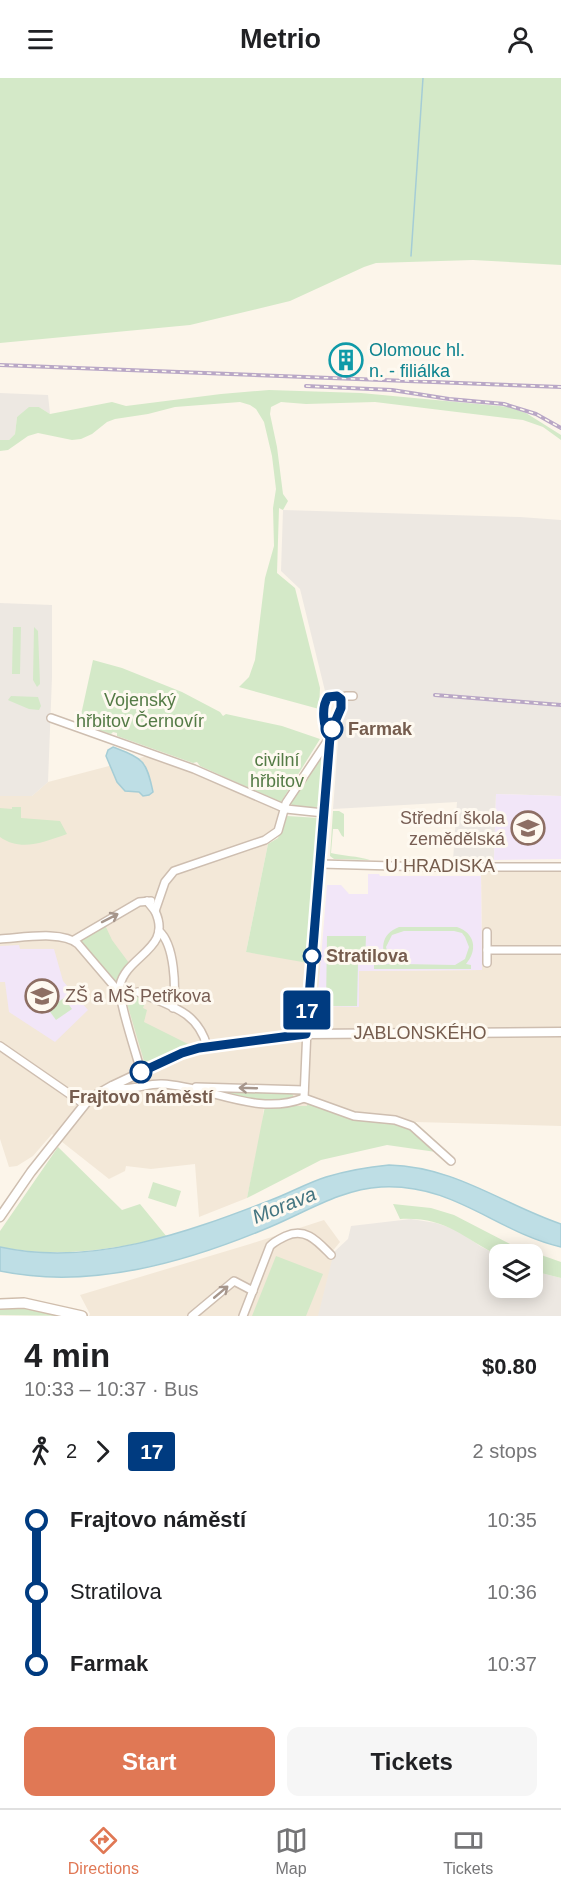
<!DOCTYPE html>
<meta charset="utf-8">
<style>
:root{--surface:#fff;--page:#f6f6f6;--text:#202124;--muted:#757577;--line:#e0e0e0;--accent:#e07855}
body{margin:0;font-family:Arial,sans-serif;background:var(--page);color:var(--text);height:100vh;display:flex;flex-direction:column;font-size:22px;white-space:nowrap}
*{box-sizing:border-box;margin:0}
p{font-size:20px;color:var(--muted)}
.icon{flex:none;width:33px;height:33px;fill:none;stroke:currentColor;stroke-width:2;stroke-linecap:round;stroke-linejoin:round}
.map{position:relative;height:1238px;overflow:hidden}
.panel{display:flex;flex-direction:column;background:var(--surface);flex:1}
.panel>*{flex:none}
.badge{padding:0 12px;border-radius:4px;font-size:21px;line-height:39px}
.fabs{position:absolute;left:489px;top:1166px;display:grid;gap:12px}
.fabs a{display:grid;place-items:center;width:54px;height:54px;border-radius:12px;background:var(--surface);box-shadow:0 3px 15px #0003;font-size:30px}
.map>.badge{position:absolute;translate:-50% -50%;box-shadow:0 0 0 3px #fff}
.legs{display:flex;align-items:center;gap:9px;height:66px;padding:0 24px;font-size:20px}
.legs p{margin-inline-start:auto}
.overview{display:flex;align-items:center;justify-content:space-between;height:102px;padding:0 24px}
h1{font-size:33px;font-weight:700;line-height:45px}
.cta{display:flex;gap:12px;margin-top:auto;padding:12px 24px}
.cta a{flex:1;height:69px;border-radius:12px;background:var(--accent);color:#fff;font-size:24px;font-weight:700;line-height:69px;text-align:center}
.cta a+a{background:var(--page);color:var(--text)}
ul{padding:0 24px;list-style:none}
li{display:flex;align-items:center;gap:21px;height:72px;font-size:22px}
li i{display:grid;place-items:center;width:9px;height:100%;margin:0 8px;background:currentColor}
li i::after{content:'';width:15px;height:15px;margin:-8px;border:4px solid;border-radius:50%;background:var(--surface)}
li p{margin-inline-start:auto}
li:first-child i{background:linear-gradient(#0000 50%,currentColor 0)}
li:last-child i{background:linear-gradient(currentColor 50%,#0000 0)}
header{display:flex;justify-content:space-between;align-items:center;height:78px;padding:0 24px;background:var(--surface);font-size:27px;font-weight:700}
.tab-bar{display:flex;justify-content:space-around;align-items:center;height:84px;border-top:2px solid var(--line);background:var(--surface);font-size:16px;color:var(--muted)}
.tab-bar a{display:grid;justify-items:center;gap:3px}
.tab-bar .selected{color:var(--accent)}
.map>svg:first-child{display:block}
.residential{fill:#f3e8d8}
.industrial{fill:#ede8e2}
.education{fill:#f2e6f8}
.green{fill:#d4e9c8;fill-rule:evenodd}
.water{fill:#bedee5;stroke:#a5cdd6;stroke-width:1.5}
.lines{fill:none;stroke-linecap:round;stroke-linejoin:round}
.stream{stroke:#a5cdd6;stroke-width:1.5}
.minor-casing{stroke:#cebeb0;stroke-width:10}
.tertiary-casing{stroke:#cebeb0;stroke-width:11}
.secondary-casing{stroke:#d0bead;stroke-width:12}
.minor{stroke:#fff;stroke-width:7}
.tertiary{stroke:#fff;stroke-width:8}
.secondary{stroke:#fff;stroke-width:9}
.rail-casing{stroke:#b9a7c6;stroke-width:4}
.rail{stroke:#fef9f0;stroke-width:1.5;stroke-dasharray:4.5;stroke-linecap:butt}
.oneway{stroke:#a6968c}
.line-1-casing{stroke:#fff;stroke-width:14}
.line-1{stroke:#003b80;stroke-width:9}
.stop-1-dot{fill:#fff;stroke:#003b80;stroke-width:3}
.labels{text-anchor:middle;stroke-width:6;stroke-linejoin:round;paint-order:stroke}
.culture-label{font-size:18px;fill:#0d838f;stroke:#fef9f0;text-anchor:start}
.park-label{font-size:18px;fill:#547b46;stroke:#fef9f0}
.stop-label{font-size:18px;font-weight:bold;fill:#765d4e;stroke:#fef9f0;text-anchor:start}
.education-label{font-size:18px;fill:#785e54;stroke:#fef9f0;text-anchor:end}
.street-label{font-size:18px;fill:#765d4e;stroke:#fef9f0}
.water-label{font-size:20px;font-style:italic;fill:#447581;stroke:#fef9f0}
</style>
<header><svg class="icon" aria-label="menu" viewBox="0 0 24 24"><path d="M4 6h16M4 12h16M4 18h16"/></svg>Metrio<svg class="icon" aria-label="person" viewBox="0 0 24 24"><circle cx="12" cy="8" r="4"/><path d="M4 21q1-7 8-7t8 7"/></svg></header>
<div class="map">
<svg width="561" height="1238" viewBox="0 0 561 1238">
<rect width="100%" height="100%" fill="#fcf5ea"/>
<g class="residential">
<path d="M151,677L286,731L282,753L268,766L246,874L321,884L317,928L359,893L482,892L481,789L561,786V1048L415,1044L355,1039L307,1028L264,1029L262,1048L247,1120L199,1139L195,1086L151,1091L126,1088L125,1093L109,1101L52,1056L33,1078L17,1088L9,1089L0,1061V718H32L48,704Z"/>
<path d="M324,1142L340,1164L331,1175L375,1238H89L90,1236L80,1217L250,1166Z"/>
</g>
<g class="industrial">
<path d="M0,315L48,317L50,336L39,329L17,339L15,356L9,362H0Z"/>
<path d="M283,432L520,439L561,442V718L496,716L494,782H453L457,724L333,731L339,650L347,628L343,616L325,613L300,511L281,493Z"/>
<path d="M0,525L52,527V599L48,704L32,718H0Z"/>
<path d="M411,1141L436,1145L457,1152L480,1168L499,1178L500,1209H532L533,1193L561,1200V1238H318L334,1174L348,1161L351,1148Z"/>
</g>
<g class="education">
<path d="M496,716L561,718V781L494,782Z"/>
<path d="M368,796H379L380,798H481L482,892L359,893V929L317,928L327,807H341L349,816H368Z"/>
<path d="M19,867L20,871H54L63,903L88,932L55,964L9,934L5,904H0V868Z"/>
</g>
<g class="green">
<path d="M0,0H561V187L473,182L376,185L364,189L290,223L190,247L0,265Z"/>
<path d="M269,312L361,315L510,329L526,335L561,357V362L543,349L523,342L375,324L306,326L281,324L271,329L270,336L277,369L283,416L288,423L283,432L279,430L277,495L295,510L320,610L319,631L239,609L249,599L255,582L265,500L274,468L273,430L276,411L272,378L264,344L256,331L250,327L240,324L175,329L148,336L115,341L107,344L92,356L81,361L72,362L38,355L28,358L8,372L0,373V362H9L15,356L17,339L29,329H39L50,336L112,324L126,328L221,316Z"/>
<path d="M13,549H21L20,596H12Z"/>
<path d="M34,549L38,553L40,606L37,609L33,602Z"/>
<path d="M93,582L122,590L182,614L220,634L223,638L226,636L282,648L320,661L281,724L200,688L197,684L193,685L117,658V655L113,654L111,656L79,646Z"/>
<path d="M11,618L38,619L41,628L39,632L29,631L10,623L8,622Z"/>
<path d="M324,670L319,728L312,731L294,729L290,725Z"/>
<path d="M12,729H21V740L60,743L67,756C44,764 21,774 0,759V730L12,731Z"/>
<path d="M333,733H339L344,736V759L342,758L338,751H333L331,775C343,778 358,778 370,782L334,781L330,778Z"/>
<path d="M287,738L319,740L308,885L246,874L268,766L278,760Z"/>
<path d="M105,847L112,862L129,885L115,906H113L79,862Z"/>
<path d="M399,849H457C475,855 478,872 466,886L471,887V891H374V887L390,886C379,872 381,856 399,849ZM404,853H454L462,855L465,859L469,869L465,881L455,887L402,886L389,879L386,869L392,857Z"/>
<path d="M327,858H366L365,885L358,886L357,928H326Z"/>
<path d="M124,909L147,920L143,930L147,932L144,944L190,967L151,984L144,983L124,915Z"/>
<path d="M64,920L72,931L56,942L48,931Z"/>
<path d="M207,1011L291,1014L294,1019L292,1022L286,1024L241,1022Z"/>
<path d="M308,1023L355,1039L415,1044L450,1076L387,1067L321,1082L247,1120L265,1028H307Z"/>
<path d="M58,1069L122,1132L140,1126L167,1159C111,1172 57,1180 0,1169V1153Z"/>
<path d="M153,1104L181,1113L176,1129L148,1120Z"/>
<path d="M393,1126L431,1130L454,1137L510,1166L561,1184V1200L533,1193L532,1176H500L499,1178C461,1159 447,1139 400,1141Z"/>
<path d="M276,1178L323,1196L306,1238H252Z"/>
<path d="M18,1228L72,1238L0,1237V1230Z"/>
</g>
<g class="water">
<path d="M113,669C143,681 146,681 153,714L149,717L143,718L139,714L125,713L117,704L106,678L108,672Z"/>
<path d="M389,1087C456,1089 500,1125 561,1146V1169C496,1154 454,1105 381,1109C342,1111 306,1134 270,1149C187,1184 91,1212 0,1193V1169C92,1189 186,1155 271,1122C290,1115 307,1105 326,1099C346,1093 368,1089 389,1087Z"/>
</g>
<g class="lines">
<path class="stream" d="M411,178L423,0"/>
<g class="minor-casing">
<g id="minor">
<path d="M341,620L346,618H353"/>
<path d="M51,640L194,691L286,731L324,735"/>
<path d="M320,786L430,789H561"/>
<path d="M147,823L155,833L165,804L174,793L265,762L278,753L286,725L330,659"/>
<path d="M159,853C175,867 176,910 173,930"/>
<path d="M487,854V885"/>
<path d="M0,861C21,860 62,852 78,866L119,914"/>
<path d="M74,862L139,824L151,823"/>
<path d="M487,872H561"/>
<path d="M138,914C169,928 197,932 207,968"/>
<path d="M0,968L84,1026"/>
<path d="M141,994C137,978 117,919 120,907C127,877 173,871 155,833"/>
<path d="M112,1008C127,1015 146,1005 162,1006C209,1008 257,1039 304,1020"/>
<path d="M196,1009L304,1012"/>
<path d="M304,1020L308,928L330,659L341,630V620L337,618L328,619C321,629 323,649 330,659"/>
<path d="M304,1020L354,1038L395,1042L412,1048L451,1083"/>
<path d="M192,1238L234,1203L253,1213"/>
<path d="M243,1238L270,1168C275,1163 280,1161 286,1158C306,1149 318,1164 331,1177"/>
</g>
</g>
<g class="tertiary-casing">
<path id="tertiary" d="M0,1139L31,1094L89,1021L112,1008L186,973L215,967L306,956L561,954"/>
</g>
<g class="secondary-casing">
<path id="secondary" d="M0,1226L24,1225L82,1238"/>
</g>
<use href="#minor" class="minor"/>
<use href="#tertiary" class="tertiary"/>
<use href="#secondary" class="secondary"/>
<g class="rail-casing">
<g id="rail">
<path d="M0,287L561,309"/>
<path d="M306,308L392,312L449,321L504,326L536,336L561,350"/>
<path d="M435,617L561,627"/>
</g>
</g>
<use href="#rail" class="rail"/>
</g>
<defs><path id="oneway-shaft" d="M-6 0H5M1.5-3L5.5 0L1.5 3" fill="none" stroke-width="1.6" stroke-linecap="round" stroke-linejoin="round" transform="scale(1.5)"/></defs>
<g class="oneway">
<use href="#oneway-shaft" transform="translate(110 840) rotate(-27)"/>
<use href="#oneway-shaft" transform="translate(248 1010) rotate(-178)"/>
<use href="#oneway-shaft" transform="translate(221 1214) rotate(-40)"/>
</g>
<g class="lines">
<g class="line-1-casing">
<path id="line-1" d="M141,994L182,975L199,970L306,956L330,659C323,649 321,629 328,619L337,618L341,621V630L332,651"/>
</g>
<use href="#line-1" class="line-1"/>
</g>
<defs>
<g id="building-ring" transform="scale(1.725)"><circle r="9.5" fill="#fef9f0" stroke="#0f9aa8" stroke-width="1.5"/><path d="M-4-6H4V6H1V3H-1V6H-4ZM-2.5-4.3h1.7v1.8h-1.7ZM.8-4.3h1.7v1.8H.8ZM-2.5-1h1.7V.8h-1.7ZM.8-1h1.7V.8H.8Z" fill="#0f9aa8"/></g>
<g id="school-ring" transform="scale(1.725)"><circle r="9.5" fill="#fef9f0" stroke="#8d6e63" stroke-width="1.5"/><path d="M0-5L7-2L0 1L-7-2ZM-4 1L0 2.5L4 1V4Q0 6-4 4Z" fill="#8d6e63"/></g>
</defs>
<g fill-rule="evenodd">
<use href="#building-ring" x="346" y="282"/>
<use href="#school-ring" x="528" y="750"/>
<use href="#school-ring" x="42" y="918"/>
</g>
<g class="stop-1-dot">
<circle cx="332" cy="651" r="10"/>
<circle cx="312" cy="878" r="8"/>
<circle cx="141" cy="994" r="10"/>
</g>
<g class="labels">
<g class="culture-label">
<text x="369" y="278">Olomouc hl.<tspan x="369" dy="21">n. - filiálka</tspan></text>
</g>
<g class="park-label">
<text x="140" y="628">Vojenský<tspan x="140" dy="21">hřbitov Černovír</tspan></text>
<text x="277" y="688">civilní<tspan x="277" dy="21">hřbitov</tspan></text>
</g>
<g class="stop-label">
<text x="348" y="657">Farmak</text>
<text x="326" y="884">Stratilova</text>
<text x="141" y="1025" text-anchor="middle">Frajtovo náměstí</text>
</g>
<g class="education-label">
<text x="505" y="746">Střední škola<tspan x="505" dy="21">zemědělská</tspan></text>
<text x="65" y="924" text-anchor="start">ZŠ a MŠ Petřkova</text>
</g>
<g class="street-label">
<text x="440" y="794">U HRADISKA</text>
<text x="420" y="961">JABLONSKÉHO</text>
</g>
<g class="water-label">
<text transform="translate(284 1127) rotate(-22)" y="7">Morava</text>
</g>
</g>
</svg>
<div class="fabs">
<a><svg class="icon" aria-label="layers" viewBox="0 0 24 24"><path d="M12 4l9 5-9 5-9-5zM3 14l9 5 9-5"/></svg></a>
</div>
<b class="badge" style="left:307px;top:932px;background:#003b80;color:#fff">17</b>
</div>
<section class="panel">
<div class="overview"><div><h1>4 min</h1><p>10:33 – 10:37 · Bus</p></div><b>$0.80</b></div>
<div class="legs"><svg class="icon" aria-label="walk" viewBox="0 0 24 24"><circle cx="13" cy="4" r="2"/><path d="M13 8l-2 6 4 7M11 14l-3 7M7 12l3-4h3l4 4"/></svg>2<svg class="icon" aria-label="forward" viewBox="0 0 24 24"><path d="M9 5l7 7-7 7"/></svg><b class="badge" style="background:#003b80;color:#fff">17</b><p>2 stops</p></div>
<ul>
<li><i style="color:#003b80"></i><b>Frajtovo náměstí</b><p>10:35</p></li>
<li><i style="color:#003b80"></i><span>Stratilova</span><p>10:36</p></li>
<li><i style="color:#003b80"></i><b>Farmak</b><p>10:37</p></li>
</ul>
<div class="cta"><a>Start</a><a>Tickets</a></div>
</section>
<nav class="tab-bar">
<a class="selected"><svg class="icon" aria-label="directions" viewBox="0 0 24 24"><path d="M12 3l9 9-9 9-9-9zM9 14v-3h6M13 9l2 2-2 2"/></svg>Directions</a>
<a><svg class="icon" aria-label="map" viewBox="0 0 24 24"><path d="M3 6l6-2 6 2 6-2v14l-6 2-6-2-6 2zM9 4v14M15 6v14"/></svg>Map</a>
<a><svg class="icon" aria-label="tickets" viewBox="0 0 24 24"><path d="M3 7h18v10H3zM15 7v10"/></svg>Tickets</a>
</nav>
